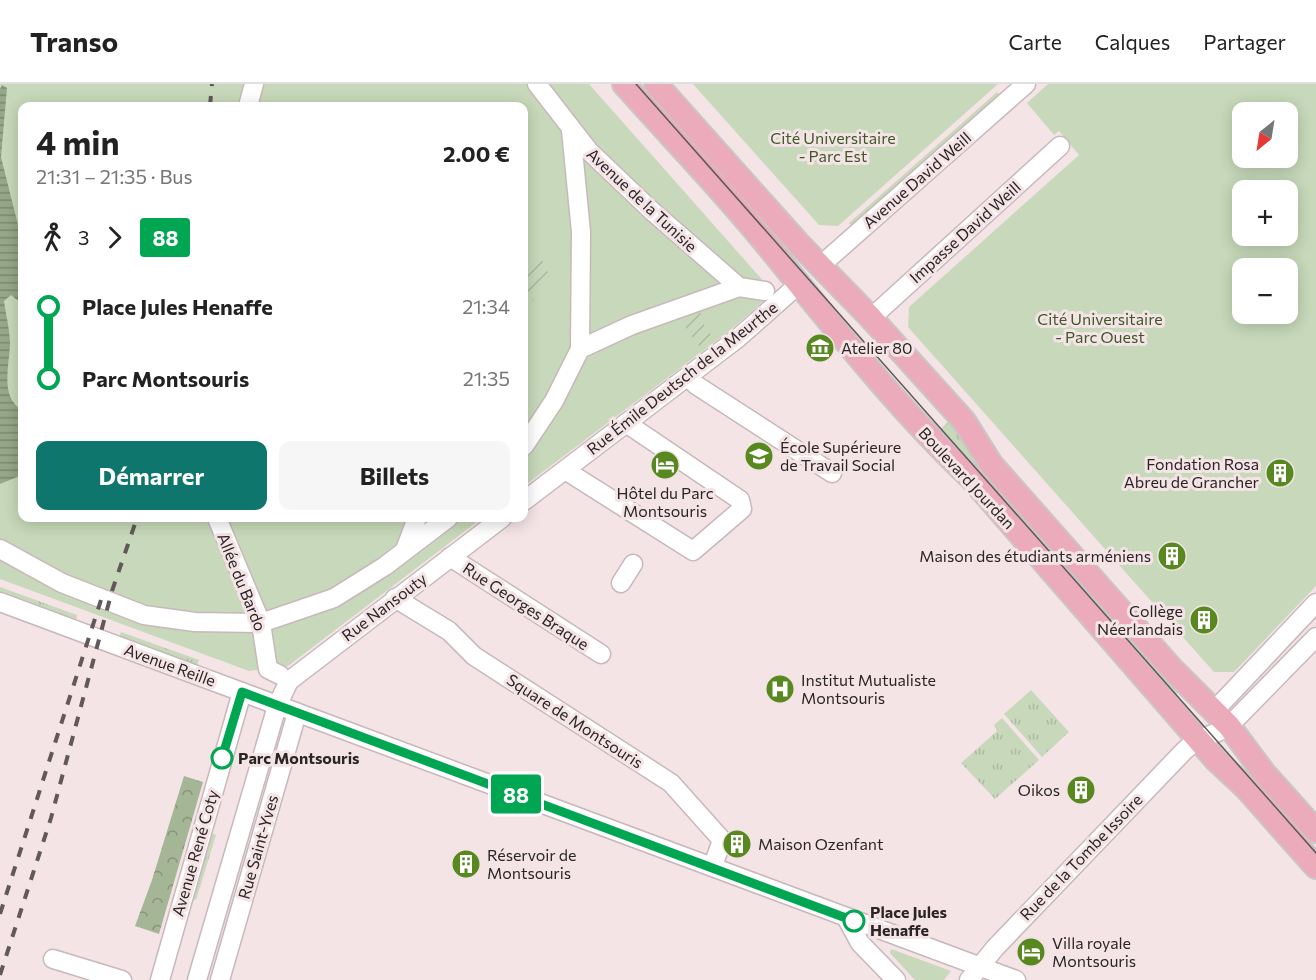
<!DOCTYPE html>
<html lang="fr">
<meta charset="utf-8">
<style>
:root{--surface:#fff;--page:#f6f6f6;--text:#222;--muted:#767676;--line:#e0e0e0;--accent:#0f766e}
body{margin:0;font-family:Commissioner,sans-serif;background:var(--page);color:var(--text);height:100vh;display:flex;flex-direction:column;font-size:22px;white-space:nowrap}
*{box-sizing:border-box;margin:0}
p{font-size:20px;color:var(--muted)}
.icon{flex:none;width:33px;height:33px;fill:none;stroke:currentColor;stroke-width:2;stroke-linecap:round;stroke-linejoin:round}
.map{position:relative;flex:1;overflow:hidden}
.details{position:absolute;left:18px;top:18px;width:510px;height:420px;display:flex;flex-direction:column;background:var(--surface);border-radius:12px;box-shadow:0 3px 15px #0003}
.details>*{flex:none}
.badge{padding:0 12px;border-radius:4px;font-size:21px;line-height:39px}
.needle{width:39px;rotate:210deg}
.controls{position:absolute;left:1232px;top:18px;display:grid;gap:12px}
.controls a{display:grid;place-items:center;width:66px;height:66px;border-radius:12px;background:var(--surface);box-shadow:0 3px 15px #0003;font-size:30px}
.map>.badge{position:absolute;translate:-50% -50%;box-shadow:0 0 0 3px #fff}
.legs{display:flex;align-items:center;gap:9px;height:66px;padding:0 18px;font-size:20px}
.legs p{margin-inline-start:auto}
.overview{display:flex;align-items:center;justify-content:space-between;height:102px;padding:0 18px}
h1{font-size:33px;font-weight:700;line-height:45px}
.primary-button{display:flex;gap:12px;margin-top:auto;padding:12px 18px}
.primary-button a{flex:1;height:69px;border-radius:12px;background:var(--accent);color:#fff;font-size:24px;font-weight:700;line-height:69px;text-align:center}
.primary-button a+a{background:var(--page);color:var(--text)}
ul{padding:0 18px;list-style:none}
li{display:flex;align-items:center;gap:21px;height:72px;font-size:22px}
li i{display:grid;place-items:center;width:9px;height:100%;margin:0 8px;background:currentColor}
li i::after{content:'';width:15px;height:15px;margin:-8px;border:4px solid;border-radius:50%;background:var(--surface)}
li p{margin-inline-start:auto}
li:first-child i{background:linear-gradient(#0000 50%,currentColor 0)}
li:last-child i{background:linear-gradient(currentColor 50%,#0000 0)}
header{display:flex;align-items:center;gap:36px;box-sizing:border-box;height:84px;padding:0 30px;background:var(--surface);border-bottom:2px solid var(--line)}
header strong{font-size:28px}
nav{display:flex;gap:33px;margin-inline-start:auto;font-size:21px}
.map>svg:first-child{display:block}
.grass{fill:url(#grass-tufts)}
.forest{fill:url(#forest-crowns)}
.park{fill:#c7d9ba;fill-rule:evenodd}
.garden{fill:url(#garden-furrows)}
.water{fill:url(#water-rules)}
.lines{fill:none;stroke-linecap:round;stroke-linejoin:round}
.minor-casing{stroke:#c8b8bb;stroke-width:21}
.major-casing{stroke:#c8c6c7;stroke-width:26}
.minor{stroke:#fff;stroke-width:18}
.major{stroke:#ecabbb;stroke-width:22}
.tram{stroke:#615859;stroke-width:1.5}
.rail{stroke:#615859;stroke-width:4;stroke-dasharray:10 10;stroke-linecap:butt}
.line-1-casing{stroke:#fff;stroke-width:14}
.line-1{stroke:#00a651;stroke-width:9}
.stop-1-dot{fill:#fff;stroke:#00a651;stroke-width:3}
.labels{text-anchor:middle;stroke-width:6;stroke-linejoin:round;paint-order:stroke}
.park-label{font-size:16px;fill:#3f5828;stroke:#f4e4e6}
.street-label{font-size:16px;fill:#2b2526;stroke:#f4e4e6}
.poi-label{font-size:16px;fill:#2b2526;stroke:#f4e4e6;text-anchor:start}
.stop-label{font-size:16px;font-weight:bold;fill:#2b2526;stroke:#f4e4e6;text-anchor:start}
</style>
<header>
<strong>Transo</strong>
<nav><a>Carte</a><a>Calques</a><a>Partager</a></nav>
</header>
<div class="map">
<svg width="1316" height="896" viewBox="0 0 1316 896">
<defs>
<pattern id="grass-tufts" width="24" height="20" patternUnits="userSpaceOnUse" patternTransform="scale(1.5)"><rect width="24" height="20" fill="#c7d9ba"/><path d="M3 7l-1-3M5 7V3M7 7l1-3M15 17l-1-3M17 17v-4M19 17l1-3" fill="none" stroke="#abbaa0"/></pattern>
<pattern id="forest-crowns" width="20" height="18" patternUnits="userSpaceOnUse" patternTransform="scale(1.5)"><rect width="20" height="18" fill="#a4b696"/><path d="M2 6a3 3 0 1 1 6 0M12 15a3 3 0 1 1 6 0" fill="none" stroke="#86947a"/></pattern>
<pattern id="garden-furrows" width="10" height="10" patternUnits="userSpaceOnUse" patternTransform="scale(1.5)"><rect width="10" height="10" fill="#c7d9ba"/><path d="M-1 1l2-2M0 10L10 0M9 11l2-2" fill="none" stroke="#abbaa0"/></pattern>
<pattern id="water-rules" width="6" height="5" patternUnits="userSpaceOnUse" patternTransform="scale(1.5)"><rect width="6" height="5" fill="#96a888"/><path d="M0 2.5h6" fill="none" stroke="#7b896f"/></pattern>
</defs>
<rect width="100%" height="100%" fill="#f4e4e6"/>
<g class="grass">
<path d="M997,8L1000,11L852,142L849,139Z"/>
<path d="M953,334L1183,604L1172,614L933,351Z"/>
<path d="M0,503L77,531L76,537L0,509Z"/>
<path d="M121,548L199,576L197,581L119,553Z"/>
<path d="M1031,606L1069,648L1042,673L1004,630Z"/>
<path d="M1002,634L1039,676L995,715L961,679L997,647L994,641Z"/>
<path d="M209,748L216,751L196,816L190,814Z"/>
</g>
<path class="forest" d="M184,692L203,698L159,850L135,842L152,796Z"/>
<g class="park">
<path d="M0,0H589L766,200L765,216L728,248L524,402V22H22V434H482L288,582L249,587L0,495Z"/>
<path d="M693,0H998L838,142L819,141Z"/>
<path d="M1048,0H1316V502L1234,588H1214L908,243L909,223L1079,71L1059,47L1054,51L1027,19ZM1242,28H1287V74H1242ZM1242,106H1287V152H1242ZM1242,184H1287V230H1242Z"/>
<path d="M891,865L951,887L944,896H915L890,869Z"/>
</g>
<g class="garden">
<path d="M541,174L552,197L537,207L534,216L524,222V184Z"/>
<path d="M697,226L700,228L704,241L715,256L702,266L686,245L685,229Z"/>
</g>
<path class="water" d="M2,1L7,4L1,73L22,157V220L11,211L4,217C6,232 10,246 10,261C9,283 0,313 22,326V391L0,400V5Z"/>
<g class="lines">
<g class="minor-casing">
<g id="minor">
<path d="M537,0L589,67L652,127L739,203L765,207"/>
<path d="M248,22L254,0"/>
<path d="M571,46L581,148L580,265"/>
<path d="M820,182L1026,0"/>
<path d="M871,234L1060,62"/>
<path d="M688,293L696,301L832,389"/>
<path d="M524,362L554,317L580,265L632,241L739,203"/>
<path d="M565,386L693,467L742,425L740,416L626,339"/>
<path d="M524,417L738,254L798,201"/>
<path d="M217,434L261,539L268,585L280,591"/>
<path d="M0,465L62,499L144,531L195,538L261,539L334,514L385,482L448,434"/>
<path d="M405,466L417,434"/>
<path d="M450,473L601,570"/>
<path d="M621,499L633,480"/>
<path d="M395,514L449,547L474,572L671,699L722,756L713,782"/>
<path d="M0,518L1016,896"/>
<path d="M1214,627L1316,519"/>
<path d="M847,835L860,859L896,896"/>
<path d="M53,875L122,896"/>
<path d="M160,896L242,608"/>
<path d="M197,896L277,622L289,597L502,434"/>
<path d="M220,896L297,629"/>
<path d="M969,896L995,864L1184,667C1201,650 1211,654 1229,642L1316,553"/>
</g>
</g>
<g class="major-casing">
<g id="major">
<path d="M624,0C670,52 719,102 763,156C830,238 895,322 972,395L1216,676L1246,704L1316,783"/>
<path d="M656,0L798,159L871,234L964,337L991,380L1173,586L1229,642L1264,689L1316,747"/>
</g>
</g>
<use href="#minor" class="minor"/>
<use href="#major" class="major"/>
<path class="tram" d="M636,0L1316,769"/>
<g class="rail">
<path d="M210,22L212,0"/>
<path d="M0,830L101,516"/>
<path d="M0,891L51,734L112,507L137,434"/>
</g>
</g>
<g class="lines">
<g class="line-1-casing">
<path id="line-1" d="M222,674L242,608L854,837"/>
</g>
<use href="#line-1" class="line-1"/>
</g>
<defs>
<g id="museum-disc" transform="scale(1.5)"><circle r="9.5" fill="#57891f" stroke="#f4e4e6"/><path d="M0-6L6-3V-2H-6V-3ZM-5-1h2V3h-2ZM-1-1h2V3h-2ZM3-1h2V3H3ZM-6 4H6V6H-6Z" fill="#fff"/></g>
<g id="university-disc" transform="scale(1.5)"><circle r="9.5" fill="#57891f" stroke="#f4e4e6"/><path d="M0-5L7-2L0 1L-7-2ZM-4 1L0 2.5L4 1V4Q0 6-4 4Z" fill="#fff"/></g>
<g id="hotel-disc" transform="scale(1.5)"><circle r="9.5" fill="#57891f" stroke="#f4e4e6"/><path d="M-6-4.5h1.5V1H6V5H4.5V3h-9V5H-6ZM-4 0a1.8 1.8 0 1 1 3.6 0ZM.5 0V-2.5h3Q6-2.5 6 0Z" fill="#fff"/></g>
<g id="building-disc" transform="scale(1.5)"><circle r="9.5" fill="#57891f" stroke="#f4e4e6"/><path d="M-4-6H4V6H1V3H-1V6H-4ZM-2.5-4.3h1.7v1.8h-1.7ZM.8-4.3h1.7v1.8H.8ZM-2.5-1h1.7V.8h-1.7ZM.8-1h1.7V.8H.8Z" fill="#fff"/></g>
<g id="hospital-disc" transform="scale(1.5)"><circle r="9.5" fill="#57891f" stroke="#f4e4e6"/><path d="M-5-5h3v3.5h4V-5h3V5h-3V1.5h-4V5h-3Z" fill="#fff"/></g>
</defs>
<g fill-rule="evenodd">
<use href="#museum-disc" x="820" y="264"/>
<use href="#university-disc" x="759" y="372"/>
<use href="#hotel-disc" x="665" y="381"/>
<use href="#building-disc" x="1280" y="389"/>
<use href="#building-disc" x="1172" y="472"/>
<use href="#building-disc" x="1204" y="536"/>
<use href="#hospital-disc" x="780" y="605"/>
<use href="#building-disc" x="1081" y="706"/>
<use href="#building-disc" x="737" y="760"/>
<use href="#building-disc" x="466" y="780"/>
<use href="#hotel-disc" x="1031" y="868"/>
</g>
<g class="stop-1-dot">
<circle cx="222" cy="674" r="10"/>
<circle cx="854" cy="837" r="10"/>
</g>
<g class="labels">
<g class="park-label">
<text x="833" y="60">Cité Universitaire<tspan x="833" dy="18">- Parc Est</tspan></text>
<text x="1100" y="241">Cité Universitaire<tspan x="1100" dy="18">- Parc Ouest</tspan></text>
</g>
<g class="street-label">
<text transform="translate(917 96) rotate(-41)" y="6">Avenue David Weill</text>
<text transform="translate(642 116) rotate(43)" y="6">Avenue de la Tunisie</text>
<text transform="translate(965 148) rotate(-42)" y="6">Impasse David Weill</text>
<text transform="translate(682 294) rotate(-38)" y="6">Rue Émile Deutsch de la Meurthe</text>
<text transform="translate(967 394) rotate(47)" y="6">Boulevard Jourdan</text>
<text transform="translate(242 498) rotate(68)" y="6">Allée du Bardo</text>
<text transform="translate(526 522) rotate(33)" y="6">Rue Georges Braque</text>
<text transform="translate(384 523) rotate(-37)" y="6">Rue Nansouty</text>
<text transform="translate(170 581) rotate(20)" y="6">Avenue Reille</text>
<text transform="translate(575 637) rotate(33)" y="6">Square de Montsouris</text>
<text transform="translate(258 763) rotate(-74)" y="6">Rue Saint-Yves</text>
<text transform="translate(195 769) rotate(-74)" y="6">Avenue René Coty</text>
<text transform="translate(1081 773) rotate(-46)" y="6">Rue de la Tombe Issoire</text>
</g>
<g class="poi-label">
<text x="841" y="270">Atelier 80</text>
<text x="780" y="369">École Supérieure<tspan x="780" dy="18">de Travail Social</tspan></text>
<text x="1259" y="386" text-anchor="end">Fondation Rosa<tspan x="1259" dy="18">Abreu de Grancher</tspan></text>
<text x="665" y="415" text-anchor="middle">Hôtel du Parc<tspan x="665" dy="18">Montsouris</tspan></text>
<text x="1151" y="478" text-anchor="end">Maison des étudiants arméniens</text>
<text x="1183" y="533" text-anchor="end">Collège<tspan x="1183" dy="18">Néerlandais</tspan></text>
<text x="801" y="602">Institut Mutualiste<tspan x="801" dy="18">Montsouris</tspan></text>
<text x="1060" y="712" text-anchor="end">Oikos</text>
<text x="758" y="766">Maison Ozenfant</text>
<text x="487" y="777">Réservoir de<tspan x="487" dy="18">Montsouris</tspan></text>
<text x="1052" y="865">Villa royale<tspan x="1052" dy="18">Montsouris</tspan></text>
</g>
<g class="stop-label">
<text x="238" y="680">Parc Montsouris</text>
<text x="870" y="834">Place Jules<tspan x="870" dy="18">Henaffe</tspan></text>
</g>
</g>
</svg>
<div class="controls">
<a><svg class="needle" viewBox="-14 -14 28 28"><path d="M0-13l5 13h-10z" fill="#e53935"/><path d="M0 13l5-13h-10z" fill="#767676"/></svg></a>
<a>+</a>
<a>−</a>
</div>
<b class="badge" style="left:516px;top:710px;background:#00a651;color:#fff">88</b>
<section class="details">
<div class="overview"><div><h1>4 min</h1><p>21:31 – 21:35 · Bus</p></div><b>2.00 €</b></div>
<div class="legs"><svg class="icon" aria-label="walk" viewBox="0 0 24 24"><circle cx="13" cy="4" r="2"/><path d="M13 8l-2 6 4 7M11 14l-3 7M7 12l3-4h3l4 4"/></svg>3<svg class="icon" aria-label="forward" viewBox="0 0 24 24"><path d="M9 5l7 7-7 7"/></svg><b class="badge" style="background:#00a651;color:#fff">88</b></div>
<ul>
<li><i style="color:#00a651"></i><b>Place Jules Henaffe</b><p>21:34</p></li>
<li><i style="color:#00a651"></i><b>Parc Montsouris</b><p>21:35</p></li>
</ul>
<div class="primary-button"><a>Démarrer</a><a>Billets</a></div>
</section>
</div>
